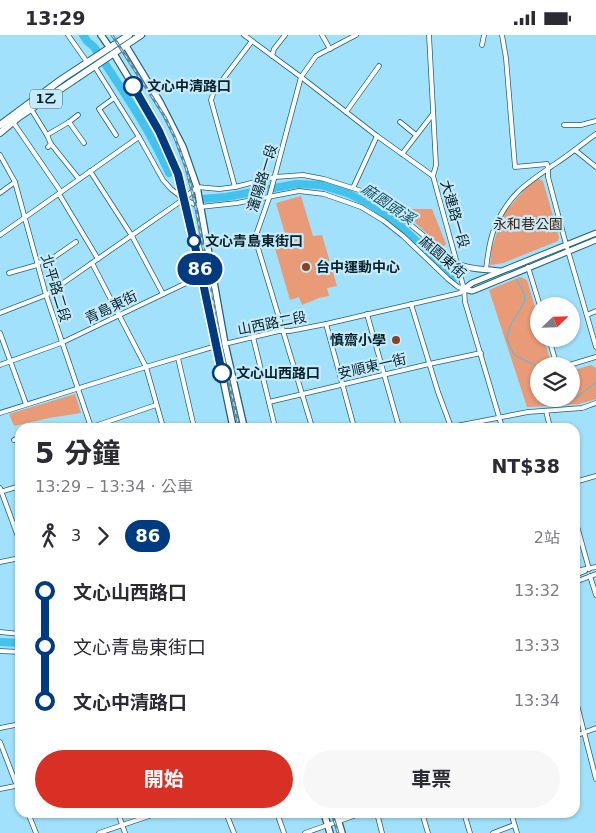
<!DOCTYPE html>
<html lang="zh-TW">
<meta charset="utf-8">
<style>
:root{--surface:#fff;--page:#f7f7f7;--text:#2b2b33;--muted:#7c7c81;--accent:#d93025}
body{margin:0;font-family:"DejaVu Sans","Noto Sans TC",sans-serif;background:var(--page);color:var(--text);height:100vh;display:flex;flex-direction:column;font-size:19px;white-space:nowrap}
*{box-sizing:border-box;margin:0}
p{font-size:16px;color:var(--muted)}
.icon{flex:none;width:28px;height:28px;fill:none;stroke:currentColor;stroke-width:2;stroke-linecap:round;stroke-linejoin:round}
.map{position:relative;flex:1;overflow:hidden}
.panel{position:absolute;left:15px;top:388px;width:565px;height:395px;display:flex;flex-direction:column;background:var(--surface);border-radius:15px;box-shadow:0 1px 4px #0004}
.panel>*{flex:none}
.badge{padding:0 10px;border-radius:16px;font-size:18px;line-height:32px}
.needle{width:32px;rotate:67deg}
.controls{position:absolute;left:530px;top:262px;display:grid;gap:10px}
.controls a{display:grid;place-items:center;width:50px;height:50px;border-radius:50%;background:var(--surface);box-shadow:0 1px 4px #0004;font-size:25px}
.map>.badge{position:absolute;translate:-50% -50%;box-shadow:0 0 0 2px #fff}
.legs{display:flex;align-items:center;gap:8px;height:55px;padding:0 20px;font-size:16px}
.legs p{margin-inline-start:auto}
.head{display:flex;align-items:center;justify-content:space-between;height:85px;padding:0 20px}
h1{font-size:28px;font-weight:700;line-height:38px}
.action{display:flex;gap:10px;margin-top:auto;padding:10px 20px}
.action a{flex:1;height:58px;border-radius:30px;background:var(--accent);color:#fff;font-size:20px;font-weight:700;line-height:58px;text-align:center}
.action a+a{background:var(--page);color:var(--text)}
ul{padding:0 20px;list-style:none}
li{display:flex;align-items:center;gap:18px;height:55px;font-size:19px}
li i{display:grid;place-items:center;width:8px;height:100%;margin:0 6px;background:currentColor}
li i::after{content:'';width:12px;height:12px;margin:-6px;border:4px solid;border-radius:50%;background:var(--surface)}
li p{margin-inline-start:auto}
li:first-child i{background:linear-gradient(#0000 50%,currentColor 0)}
li:last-child i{background:linear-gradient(currentColor 50%,#0000 0)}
.status{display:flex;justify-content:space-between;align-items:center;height:35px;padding:0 25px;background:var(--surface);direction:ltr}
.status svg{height:14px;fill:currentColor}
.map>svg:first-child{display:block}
.green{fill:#e99a77}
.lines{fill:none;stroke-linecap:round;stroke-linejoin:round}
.stream{stroke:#42c2ed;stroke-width:1}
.river{stroke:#42c2ed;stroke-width:8}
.minor-casing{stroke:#226278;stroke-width:5.5}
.tertiary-casing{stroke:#226278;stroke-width:7}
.secondary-casing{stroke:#226278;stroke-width:8}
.primary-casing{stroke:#226278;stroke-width:8}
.minor{stroke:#fff;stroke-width:4}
.tertiary{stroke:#fff;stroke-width:5}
.secondary{stroke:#fff;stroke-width:5.5}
.primary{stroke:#fff;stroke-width:6}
.rail-casing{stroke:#5c8a9d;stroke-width:3}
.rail{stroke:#c5eaf9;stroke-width:1;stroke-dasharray:4;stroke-linecap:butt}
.line-1-casing{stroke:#fff;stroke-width:11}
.line-1{stroke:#003b80;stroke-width:8}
.stop-1-dot{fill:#fff;stroke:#003b80;stroke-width:2.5}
.poi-dot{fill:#8a4320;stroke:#c5eaf9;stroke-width:2}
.labels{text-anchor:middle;stroke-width:4.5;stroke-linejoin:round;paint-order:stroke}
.shield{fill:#c5eaf9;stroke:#405d69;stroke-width:1}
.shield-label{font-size:12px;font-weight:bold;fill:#07212b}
.stop-label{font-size:14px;font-weight:bold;fill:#07212b;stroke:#c5eaf9;text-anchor:start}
.street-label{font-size:14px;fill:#07212b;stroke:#c5eaf9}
.park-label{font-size:14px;fill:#452110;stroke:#c5eaf9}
.poi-label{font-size:14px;font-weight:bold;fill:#07212b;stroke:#c5eaf9;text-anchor:start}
.water-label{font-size:15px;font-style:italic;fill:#1b4f61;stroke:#c5eaf9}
</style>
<div class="status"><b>13:29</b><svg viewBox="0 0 49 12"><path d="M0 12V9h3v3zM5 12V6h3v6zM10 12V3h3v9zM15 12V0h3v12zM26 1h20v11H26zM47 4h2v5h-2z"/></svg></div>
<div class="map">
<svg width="596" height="798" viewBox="0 0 596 798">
<rect width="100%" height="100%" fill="#a2e1fb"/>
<g class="green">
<path d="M539,144L543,146L559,202L558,206L503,228L490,230L492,213L503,179L529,150Z"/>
<path d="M301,161L313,201L322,200L337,251L327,253L329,261L319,263L302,270L299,262L290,265L275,213L288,209L276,168Z"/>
<path d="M401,174H432L446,209L442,213Z"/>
<path d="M520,242L527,245L539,286V304H544L552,331H539V364H571V336L591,330L596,333V364L579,369L527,372L489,255Z"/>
<path d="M75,359L81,378L49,383L14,391L9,379Z"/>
</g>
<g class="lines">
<g class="stream">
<path d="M516,244L524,258L525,266L510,291L507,304L514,320L539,332"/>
<path d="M571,362L576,363L596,347"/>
</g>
<g class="river">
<path d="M83,0L87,6L94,12C121,53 149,93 169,138"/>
<path d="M202,164L226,162L296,149L320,150L347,158L370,169L396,187L455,242"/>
<path d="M0,607L20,608"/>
</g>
<g class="minor-casing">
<g id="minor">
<path d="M68,0L87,27"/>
<path d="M244,0L301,42L377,101L433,141L464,254L465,267L502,392"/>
<path d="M322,0L330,14"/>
<path d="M429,0L436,130L433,141"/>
<path d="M502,0L506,23L515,132L547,129L548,133"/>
<path d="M482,10L484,0"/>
<path d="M272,21L274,14L285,0"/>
<path d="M95,32L139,102L163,145L171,154L184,164L200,172L237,168L299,156L324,159L361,172L384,186L403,201L448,244L458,252L464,254"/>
<path d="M114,63L99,74L116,100"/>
<path d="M31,74L47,100L51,109L48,112"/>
<path d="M346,77L379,31"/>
<path d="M13,87L61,157"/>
<path d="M69,87L84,108"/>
<path d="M400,87L416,100"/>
<path d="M564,90H581L596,86"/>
<path d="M47,100L69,87L78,80"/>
<path d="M51,109L79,144"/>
<path d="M575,115L596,132"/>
<path d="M402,119L433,79"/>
<path d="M0,120L15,147L46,260L91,392"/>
<path d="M548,133V142L564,202L596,312"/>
<path d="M90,136L132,201L163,259"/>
<path d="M235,152L211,65L214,56L252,6"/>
<path d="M353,153L377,101"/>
<path d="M0,158L15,147"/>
<path d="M59,159L98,224"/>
<path d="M0,200L139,102"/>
<path d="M37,228L50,225L76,207"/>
<path d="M92,228L146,332L163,392"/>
<path d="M528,232L540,271"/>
<path d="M486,234C488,220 489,205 495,192C509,159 527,148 555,129C569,120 582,109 596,99"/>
<path d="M9,238L37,230"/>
<path d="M411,269L438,357L451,392"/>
<path d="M0,278L46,260L184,164L197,152L219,154L235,152L275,142L303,140L324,144L365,157L388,171L458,229"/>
<path d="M367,279L399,392"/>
<path d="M587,280L596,276"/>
<path d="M326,289L354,392"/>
<path d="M0,298L26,369"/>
<path d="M253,302L275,392"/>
<path d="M549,304L557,331"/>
<path d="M178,323L194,392"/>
<path d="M0,330L61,308L201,241"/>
<path d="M566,331L596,322"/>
<path d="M269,367L429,329L481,318"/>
<path d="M546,376L550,392"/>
<path d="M0,378L146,332L216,311L279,296H290L326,289L460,258L464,254"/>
<path d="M92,392L156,370"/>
<path d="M312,392L255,203L269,163L301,42L316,21L356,0"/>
<path d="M451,392L528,377L582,373L596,368"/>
<path d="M14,405L20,402"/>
<path d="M575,447L596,441"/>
<path d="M0,453L20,507"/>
<path d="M0,457L20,451"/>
<path d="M575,484L589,534"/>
<path d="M0,527L20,523"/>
<path d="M575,536L596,532"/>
<path d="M575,540L585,536"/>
<path d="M590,541L596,560"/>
<path d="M575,547L596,539"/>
<path d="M0,597L20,599"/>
<path d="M0,616L20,617"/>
<path d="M575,662L596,744"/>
<path d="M0,693L20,689"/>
<path d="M575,701L596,693"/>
<path d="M0,707L20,759"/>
<path d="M0,754L20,750"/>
<path d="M28,778L36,798"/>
<path d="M118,778L125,798"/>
<path d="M226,778L234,798"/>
<path d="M277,778L284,798"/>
<path d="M377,778L382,798"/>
<path d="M422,778L428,798"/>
<path d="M464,778L470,798"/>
<path d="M511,778L517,798"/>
<path d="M99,798L158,778"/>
<path d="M305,798L362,778"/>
<path d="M493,798L514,790"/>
</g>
</g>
<g class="tertiary-casing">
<g id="tertiary">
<path d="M458,229C469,235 487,234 500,236"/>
<path d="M464,254L472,248L596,198"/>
<path d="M464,254L472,256L475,255L596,205"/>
</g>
</g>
<g class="secondary-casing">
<g id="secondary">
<path d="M101,0L110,13"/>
<path d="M126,11L160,67L183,112L197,152L225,309L244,392"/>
<path d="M114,19C137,57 161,94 177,136C186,162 190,191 196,218C209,276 221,334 233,392"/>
<path d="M324,778L330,798"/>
<path d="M336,778L342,798"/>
</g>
</g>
<g class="primary-casing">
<g id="primary">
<path d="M0,90L62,44L129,0"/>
<path d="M0,98L19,82L141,0"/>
</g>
</g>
<use href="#minor" class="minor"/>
<use href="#tertiary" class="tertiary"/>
<use href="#secondary" class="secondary"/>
<use href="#primary" class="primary"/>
<g class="rail-casing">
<g id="rail">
<path d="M112,0L165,82L175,103L186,133L195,168L222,315L239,392"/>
<path d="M332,778L338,798"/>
</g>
</g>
<use href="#rail" class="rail"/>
</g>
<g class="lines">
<g class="line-1-casing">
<path id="line-1" d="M133,51L159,96L178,139L198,224L222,338"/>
</g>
<use href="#line-1" class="line-1"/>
</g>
<g class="stop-1-dot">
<circle cx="133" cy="51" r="9"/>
<circle cx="194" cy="206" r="6"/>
<circle cx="222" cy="338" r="9"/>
</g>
<g class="poi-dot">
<circle cx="306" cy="232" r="5"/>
<circle cx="396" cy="305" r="5"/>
</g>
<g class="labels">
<rect class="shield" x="30" y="54.5" width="32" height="19" rx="4"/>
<g class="shield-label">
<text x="46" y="68">1乙</text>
</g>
<g class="stop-label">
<text x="147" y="56">文心中清路口</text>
<text x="205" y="211">文心青島東街口</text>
<text x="236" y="343">文心山西路口</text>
</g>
<g class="street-label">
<text transform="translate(262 143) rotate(-73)" y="5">瀋陽路一段</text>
<text transform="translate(455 179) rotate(74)" y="5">大連路一段</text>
<text transform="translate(443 222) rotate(41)" y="5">麻園東街</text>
<text transform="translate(56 253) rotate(73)" y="5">北平路二段</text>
<text transform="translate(111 272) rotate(-26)" y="5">青島東街</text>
<text transform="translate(272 288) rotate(-11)" y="5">山西路二段</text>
<text transform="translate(372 331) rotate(-13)" y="5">安順東一街</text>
</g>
<g class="park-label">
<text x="528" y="194">永和巷公園</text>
</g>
<g class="poi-label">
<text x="316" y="237">台中運動中心</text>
<text x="386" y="310" text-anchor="end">慎齋小學</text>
</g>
<g class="water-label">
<text transform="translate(388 169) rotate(34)" y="5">麻園頭溪</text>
</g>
</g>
</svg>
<div class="controls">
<a><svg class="needle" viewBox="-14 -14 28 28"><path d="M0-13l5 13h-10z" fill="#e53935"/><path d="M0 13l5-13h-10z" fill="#7c7c81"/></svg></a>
<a><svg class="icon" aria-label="layers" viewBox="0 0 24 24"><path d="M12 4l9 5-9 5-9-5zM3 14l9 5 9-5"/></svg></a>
</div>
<b class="badge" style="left:200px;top:234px;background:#003b80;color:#fff">86</b>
<section class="panel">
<div class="head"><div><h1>5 分鐘</h1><p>13:29 – 13:34 · 公車</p></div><b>NT$38</b></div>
<div class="legs"><svg class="icon" aria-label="walk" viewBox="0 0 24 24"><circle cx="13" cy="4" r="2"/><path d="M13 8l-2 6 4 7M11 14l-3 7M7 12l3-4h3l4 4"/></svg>3<svg class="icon" aria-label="forward" viewBox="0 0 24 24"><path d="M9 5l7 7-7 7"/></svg><b class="badge" style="background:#003b80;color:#fff">86</b><p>2站</p></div>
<ul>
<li><i style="color:#003b80"></i><b>文心山西路口</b><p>13:32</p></li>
<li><i style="color:#003b80"></i><span>文心青島東街口</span><p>13:33</p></li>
<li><i style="color:#003b80"></i><b>文心中清路口</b><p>13:34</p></li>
</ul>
<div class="action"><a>開始</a><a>車票</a></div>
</section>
</div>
